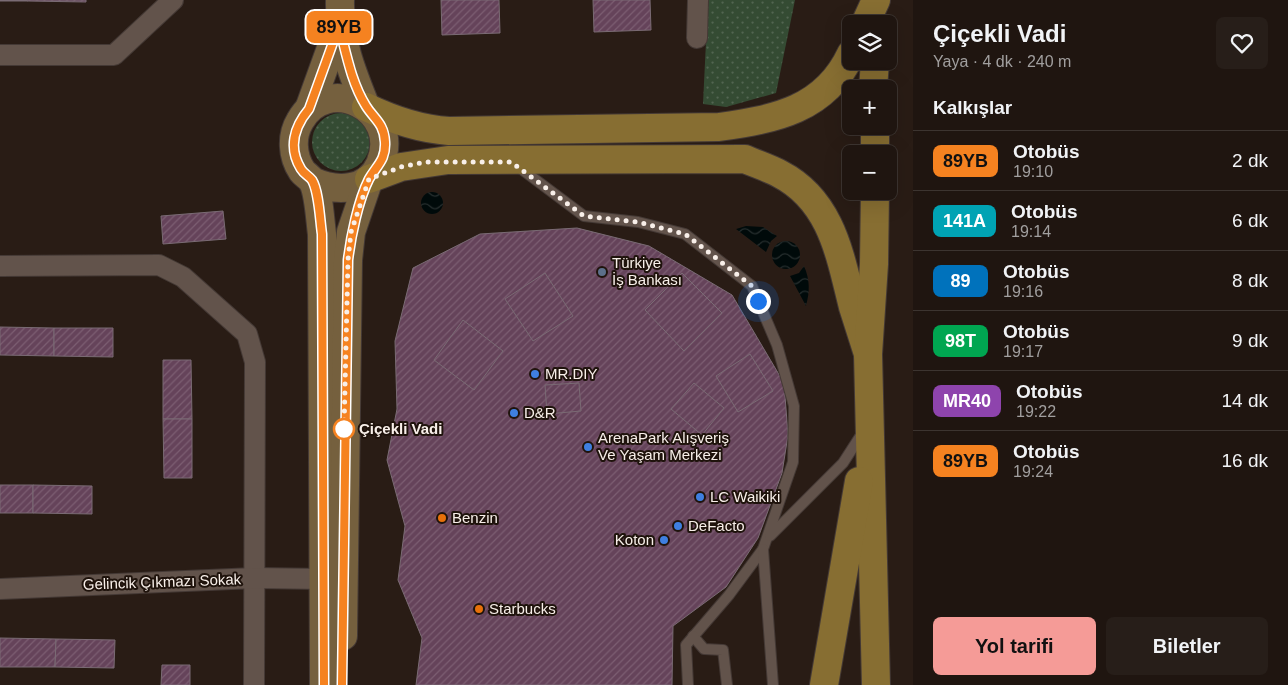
<!DOCTYPE html>
<html lang="tr">
<meta charset="utf-8">
<style>
:root{--surface:#1f1510;--page:#271e19;--text:#f1f3f6;--muted:#a19f9f;--line:#3c3430;--accent:#f59b97}
body{margin:0;font-family:Helvetica,sans-serif;background:var(--page);color:var(--text);height:100vh;display:flex;flex-direction:column;font-size:19px;white-space:nowrap}
*{box-sizing:border-box;margin:0}
p{font-size:16px;color:var(--muted)}
.icon{flex:none;width:28px;height:28px;fill:none;stroke:currentColor;stroke-width:2;stroke-linecap:round;stroke-linejoin:round}
.map{position:relative;flex:1;overflow:hidden}
.panel{display:flex;flex-direction:column;background:var(--surface);width:375px}
.panel>*{flex:none}
.badge{padding:0 10px;border-radius:8px;font-size:18px;line-height:32px}
.fabs{position:absolute;left:842px;top:15px;display:grid;gap:10px}
.fabs a{display:grid;place-items:center;width:55px;height:55px;border-radius:8px;background:var(--surface);box-shadow:0 5px 20px #0002,0 0 0 1px var(--line);font-size:25px}
.you{position:absolute;width:25px;height:25px;margin:-12px;border:4px solid #fff;border-radius:50%;background:#1a73e8;box-shadow:0 0 0 8px #1a73e833}
.map>.badge{position:absolute;translate:-50% -50%;box-shadow:0 0 0 2px #fff}
h2{padding:0 20px;font-size:19px;line-height:45px}
.round{display:grid;place-items:center;flex:none;width:52px;height:52px;border-radius:8px;background:var(--page)}
.head{display:flex;align-items:center;justify-content:space-between;height:85px;padding:0 20px}
h1{font-size:24px;font-weight:700;line-height:38px}
.action{display:flex;gap:10px;margin-top:auto;padding:10px 20px}
.action a{flex:1;height:58px;border-radius:8px;background:var(--accent);color:#111;font-size:20px;font-weight:700;line-height:58px;text-align:center}
.action a+a{background:var(--page);color:var(--text)}
ul{padding:0;list-style:none}
li{display:flex;align-items:center;gap:15px;height:60px;padding:0 20px;border-top:1px solid var(--line)}
li div{flex:1}
li b{display:block;font-size:19px}
li em{font-style:normal}
li .badge{min-width:55px;font-weight:700;text-align:center}
main{display:flex;flex:1;min-height:0}
.map>svg:first-child{display:block}
.grass{fill:url(#grass-dots)}
.water{fill:url(#water-waves)}
.building{fill:url(#building-hatch);stroke:#7a6b74}
.lines{fill:none;stroke-linecap:round;stroke-linejoin:round}
.lane-casing{stroke:#443935;stroke-width:12}
.street-casing{stroke:#443935;stroke-width:22}
.secondary-casing{stroke:#443935;stroke-width:30}
.primary-casing{stroke:#443935;stroke-width:30}
.lane{stroke:#62534b;stroke-width:10}
.street{stroke:#62534b;stroke-width:20}
.secondary{stroke:#75603e;stroke-width:28}
.primary{stroke:#876e32;stroke-width:28}
.line-casing{stroke:#fff;stroke-width:11}
.line{stroke:#f58220;stroke-width:8}
.walk{stroke:#f8efe9;stroke-width:5;stroke-dasharray:0 9}
.service-dot{fill:#5c6f8a;stroke:#1f130c;stroke-width:2}
.shop-dot{fill:#3f7fe0;stroke:#1f130c;stroke-width:2}
.stop-dot{fill:#fff;stroke:#f58220;stroke-width:2.5}
.food-dot{fill:#e8710a;stroke:#1f130c;stroke-width:2}
.labels{text-anchor:middle;stroke-width:4;stroke-linejoin:round;paint-order:stroke}
.poi-label{font-size:15px;fill:#f8efe9;stroke:#1f130c;text-anchor:start}
.stop-label{font-size:15px;font-weight:bold;fill:#f8efe9;stroke:#1f130c;text-anchor:start}
.street-label{font-size:15px;fill:#f8efe9;stroke:#1f130c}
</style>
<main>
<div class="map">
<svg width="913" height="685" viewBox="0 0 913 685">
<defs>
<pattern id="grass-dots" width="8" height="8" patternUnits="userSpaceOnUse" patternTransform="scale(1.25)"><rect width="8" height="8" fill="#344b33"/><path d="M2 2h.1M6 6h.1" fill="none" stroke="#526551" stroke-width="1.8" stroke-linecap="round"/></pattern>
<pattern id="water-waves" width="16" height="10" patternUnits="userSpaceOnUse" patternTransform="scale(1.25)"><rect width="16" height="10" fill="#000a0a"/><path d="M0 5q4-4 8 0t8 0" fill="none" stroke="#262e2e"/></pattern>
<pattern id="building-hatch" width="6" height="6" patternUnits="userSpaceOnUse" patternTransform="scale(1.25)"><rect width="6" height="6" fill="#65435a"/><path d="M-1 1l2-2M0 6l6-6M5 7l2-2" fill="none" stroke="#7c5e72"/></pattern>
</defs>
<rect width="100%" height="100%" fill="#291c15"/>
<g class="grass">
<path d="M708,0H795L776,93L726,107L703,104Z"/>
<circle cx="341" cy="142" r="29"/>
</g>
<g class="water">
<circle cx="432" cy="203" r="11"/>
<path d="M746,226L763,227L777,236L771,241L766,252L736,229Z"/>
<circle cx="786" cy="255" r="14"/>
<path d="M804,266C810,280 810,291 806,306L790,276L799,273Z"/>
</g>
<g class="building">
<rect x="0" y="0" width="27" height="1"/>
<path d="M27,0H86V2L27,1Z"/>
<path d="M441,0H499L500,33L442,35Z"/>
<path d="M593,0H650L651,30L594,32Z"/>
<path d="M223,211L226,239L163,244L161,216Z"/>
<path d="M577,228L649,246L732,295L784,383L788,435L782,473L758,538L726,587L673,626L672,685H416L422,638L398,580L405,526L387,460L397,409L395,341L413,268L480,234Z"/>
<path d="M545,273L573,316L533,341L505,299Z"/>
<path d="M682,273L722,313L684,351L645,310Z"/>
<path d="M463,320L503,351L474,390L434,360Z"/>
<path d="M0,327L54,328V356L0,355Z"/>
<path d="M54,328H113V357L54,356Z"/>
<path d="M750,354L773,391L738,412L716,376Z"/>
<path d="M163,360H191L192,419H163Z"/>
<path d="M579,383L581,411L547,414L545,385Z"/>
<path d="M694,383L724,408L702,435L671,409Z"/>
<path d="M163,419H192V478H164Z"/>
<rect x="0" y="485" width="33" height="28"/>
<path d="M33,485L92,486V514L33,513Z"/>
<path d="M0,638L56,639L55,667H0Z"/>
<path d="M56,639L115,640L114,668L55,667Z"/>
<path d="M162,665H190V685H161Z"/>
</g>
<g class="lines">
<g class="lane-casing">
<g id="lane">
<path d="M516,165L584,216L638,222L685,234L752,286L777,345L794,406L793,462L763,549L729,595L686,645L688,685"/>
<path d="M770,536L843,463L863,432"/>
<path d="M763,549L773,685"/>
<path d="M693,636L704,649L723,650L727,685"/>
</g>
</g>
<g class="street-casing">
<g id="street">
<path d="M697,38L698,0"/>
<path d="M0,55H114L173,0"/>
<path d="M0,266L159,265L183,277L247,334L255,362L254,685"/>
<path d="M0,589L255,578L324,579"/>
</g>
</g>
<g class="secondary-casing">
<g id="secondary">
<path d="M340,0C339,40 351,70 366,107"/>
<path d="M309,109L339,26"/>
<path d="M312,181C336,192 368,192 380,164C403,109 327,72 300,121C291,136 292,156 302,171C305,175 310,177 313,182C319,194 320,220 322,234L324,685"/>
<path d="M343,636L348,260L351,232L369,179"/>
</g>
</g>
<g class="primary-casing">
<g id="primary">
<path d="M865,24L876,0"/>
<path d="M873,89L875,61"/>
<path d="M366,107C393,120 419,129 449,131L719,127C775,119 825,110 851,54"/>
<path d="M875,126V154"/>
<path d="M369,179L401,167L448,160L745,159C756,164 769,168 780,174C832,201 840,256 853,307C858,323 863,338 868,354"/>
<path d="M875,191L874,264L868,354L876,685"/>
<path d="M824,685L859,481"/>
</g>
</g>
<use href="#lane" class="lane"/>
<use href="#street" class="street"/>
<use href="#secondary" class="secondary"/>
<use href="#primary" class="primary"/>
</g>
<g class="lines">
<g class="line-casing">
<path id="line" d="M324,685L322,234C320,221 319,191 312,180C309,176 304,174 301,169C288,148 294,127 309,109L339,26C346,52 351,82 366,106C374,119 384,123 385,142C386,160 377,165 369,179C358,201 351,236 348,260L342,685"/>
</g>
<use href="#line" class="line"/>
<path class="walk" d="M344,429L348,260L351,232L369,179L401,167L426,162H511L584,216L638,222L685,234L752,286L758,301"/>
</g>
<circle class="service-dot" cx="602" cy="272" r="5"/>
<g class="shop-dot">
<circle cx="535" cy="374" r="5"/>
<circle cx="514" cy="413" r="5"/>
<circle cx="588" cy="447" r="5"/>
<circle cx="700" cy="497" r="5"/>
<circle cx="678" cy="526" r="5"/>
<circle cx="664" cy="540" r="5"/>
</g>
<circle class="stop-dot" cx="344" cy="429" r="10"/>
<g class="food-dot">
<circle cx="442" cy="518" r="5"/>
<circle cx="479" cy="609" r="5"/>
</g>
<g class="labels">
<g class="poi-label">
<text x="612" y="268">Türkiye<tspan x="612" dy="17">İş Bankası</tspan></text>
<text x="545" y="379">MR.DIY</text>
<text x="524" y="418">D&amp;R</text>
<text x="598" y="443">ArenaPark Alışveriş<tspan x="598" dy="17">Ve Yaşam Merkezi</tspan></text>
<text x="710" y="502">LC Waikiki</text>
<text x="452" y="523">Benzin</text>
<text x="688" y="531">DeFacto</text>
<text x="654" y="545" text-anchor="end">Koton</text>
<text x="489" y="614">Starbucks</text>
</g>
<g class="stop-label">
<text x="359" y="434">Çiçekli Vadi</text>
</g>
<g class="street-label">
<text transform="translate(162 582) rotate(-2)" y="5">Gelincik Çıkmazı Sokak</text>
</g>
</g>
</svg>
<div class="fabs">
<a><svg class="icon" aria-label="layers" viewBox="0 0 24 24"><path d="M12 4l9 5-9 5-9-5zM3 14l9 5 9-5"/></svg></a>
<a>+</a>
<a>−</a>
</div>
<div class="you" style="left:758px;top:301px"></div>
<b class="badge" style="left:339px;top:27px;background:#f58220;color:#111">89YB</b>
</div>
<section class="panel">
<div class="head"><div><h1>Çiçekli Vadi</h1><p>Yaya · 4 dk · 240 m</p></div><a class="round"><svg class="icon" aria-label="heart" viewBox="0 0 24 24"><path d="M12 20l-8-8c-3-5 5-10 8-4 3-6 11-1 8 4z"/></svg></a></div>
<h2>Kalkışlar</h2>
<ul>
<li><span class="badge" style="background:#f58220;color:#111">89YB</span><div><b>Otobüs</b><p>19:10</p></div><em>2 dk</em></li>
<li><span class="badge" style="background:#00a3b4;color:#fff">141A</span><div><b>Otobüs</b><p>19:14</p></div><em>6 dk</em></li>
<li><span class="badge" style="background:#0072bc;color:#fff">89</span><div><b>Otobüs</b><p>19:16</p></div><em>8 dk</em></li>
<li><span class="badge" style="background:#00a651;color:#fff">98T</span><div><b>Otobüs</b><p>19:17</p></div><em>9 dk</em></li>
<li><span class="badge" style="background:#8e44ad;color:#fff">MR40</span><div><b>Otobüs</b><p>19:22</p></div><em>14 dk</em></li>
<li><span class="badge" style="background:#f58220;color:#111">89YB</span><div><b>Otobüs</b><p>19:24</p></div><em>16 dk</em></li>
</ul>
<div class="action"><a>Yol tarifi</a><a>Biletler</a></div>
</section>
</main>
